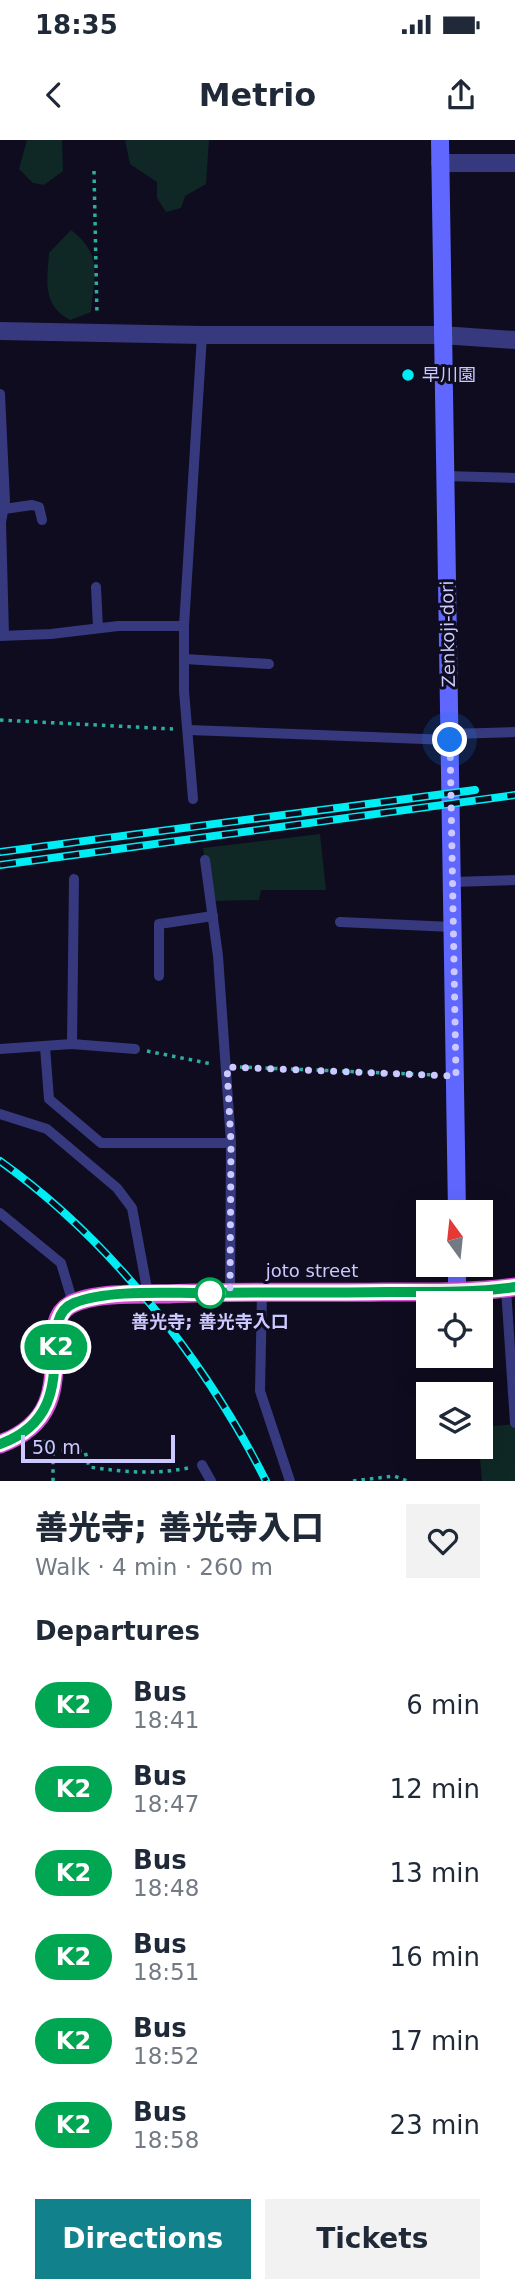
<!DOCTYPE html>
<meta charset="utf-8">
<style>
:root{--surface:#fff;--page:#f2f2f3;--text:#1f2937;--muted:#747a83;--accent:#11818c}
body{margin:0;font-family:"DejaVu Sans","Noto Sans JP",sans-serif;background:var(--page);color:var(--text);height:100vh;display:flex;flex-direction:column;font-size:26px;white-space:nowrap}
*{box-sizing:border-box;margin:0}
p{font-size:23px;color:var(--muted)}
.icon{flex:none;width:38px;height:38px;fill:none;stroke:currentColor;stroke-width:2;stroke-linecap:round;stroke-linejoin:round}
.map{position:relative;height:1341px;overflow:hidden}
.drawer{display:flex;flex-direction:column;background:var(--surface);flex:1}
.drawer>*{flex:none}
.badge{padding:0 14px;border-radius:23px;font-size:24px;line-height:46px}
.needle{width:46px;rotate:345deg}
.controls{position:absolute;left:416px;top:1060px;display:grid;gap:14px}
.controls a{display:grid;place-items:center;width:77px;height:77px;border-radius:0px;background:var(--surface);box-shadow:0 7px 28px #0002;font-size:35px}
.scale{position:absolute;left:21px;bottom:18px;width:154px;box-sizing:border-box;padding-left:7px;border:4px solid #cbc9ff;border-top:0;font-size:19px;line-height:24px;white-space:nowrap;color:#cbc9ff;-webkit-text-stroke:5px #0e0c1e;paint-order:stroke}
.you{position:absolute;width:35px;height:35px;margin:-18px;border:5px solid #fff;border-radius:50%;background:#1a73e8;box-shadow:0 0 0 10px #1a73e833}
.map>.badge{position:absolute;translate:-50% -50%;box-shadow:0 0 0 4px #fff}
h2{padding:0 35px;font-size:26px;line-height:63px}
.round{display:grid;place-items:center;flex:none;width:74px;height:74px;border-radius:0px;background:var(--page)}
.head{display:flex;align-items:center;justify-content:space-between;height:119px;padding:0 35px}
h1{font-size:33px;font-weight:800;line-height:52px}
.action{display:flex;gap:14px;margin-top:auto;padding:14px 35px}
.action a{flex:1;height:80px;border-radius:0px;background:var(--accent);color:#fff;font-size:28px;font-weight:800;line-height:80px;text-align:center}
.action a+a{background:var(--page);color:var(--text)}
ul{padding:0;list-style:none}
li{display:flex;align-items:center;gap:21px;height:84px;padding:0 35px}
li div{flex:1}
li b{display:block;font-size:26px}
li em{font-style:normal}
li .badge{min-width:77px;font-weight:700;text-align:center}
.status{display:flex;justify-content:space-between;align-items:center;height:49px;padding:0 35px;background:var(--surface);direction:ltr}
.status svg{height:19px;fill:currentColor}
header{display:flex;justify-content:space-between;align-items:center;height:91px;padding:0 35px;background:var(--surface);font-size:32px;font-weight:800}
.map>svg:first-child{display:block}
.green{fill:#0f2825}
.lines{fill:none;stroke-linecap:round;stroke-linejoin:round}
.path{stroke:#2caf9e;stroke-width:3.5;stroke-dasharray:3.5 5;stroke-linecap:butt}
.service{stroke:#36397d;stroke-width:10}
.minor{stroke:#36397d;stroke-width:18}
.secondary{stroke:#6067ff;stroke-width:18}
.trunk{stroke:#d84ad5;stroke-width:19}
.rail-casing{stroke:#00edf4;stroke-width:8}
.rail{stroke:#0e0c1e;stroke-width:5;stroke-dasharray:16;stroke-linecap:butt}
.line-casing{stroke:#fff;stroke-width:16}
.line{stroke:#00a651;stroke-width:10}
.walk{stroke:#cbc9ff;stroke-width:7;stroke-dasharray:0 12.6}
.poi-dot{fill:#00edf4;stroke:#0e0c1e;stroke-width:2.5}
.stop-dot{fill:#fff;stroke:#00a651;stroke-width:3.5}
.labels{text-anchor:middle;stroke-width:6;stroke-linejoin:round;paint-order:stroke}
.poi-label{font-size:18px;fill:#cbc9ff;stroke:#0e0c1e;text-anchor:start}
.street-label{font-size:18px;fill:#cbc9ff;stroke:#0e0c1e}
.stop-label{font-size:18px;font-weight:bold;fill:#cbc9ff;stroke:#0e0c1e}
</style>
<div class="status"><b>18:35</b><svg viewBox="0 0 49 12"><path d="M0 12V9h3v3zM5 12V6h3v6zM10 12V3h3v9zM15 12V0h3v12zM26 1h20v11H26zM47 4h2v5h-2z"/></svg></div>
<header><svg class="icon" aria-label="back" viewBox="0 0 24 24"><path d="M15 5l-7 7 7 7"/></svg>Metrio<svg class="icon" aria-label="share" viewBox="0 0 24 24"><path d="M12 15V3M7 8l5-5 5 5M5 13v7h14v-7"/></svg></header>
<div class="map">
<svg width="515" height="1341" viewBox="0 0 515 1341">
<rect width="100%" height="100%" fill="#0e0c1e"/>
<g class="green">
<path d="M27,0H62L63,31L44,45L33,43L19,29Z"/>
<path d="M125,0H209L206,44L185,56L181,68L166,72L157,58V42L130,24Z"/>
<path d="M71,90C103,114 94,136 91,172L70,180C42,165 47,141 49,113Z"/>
<path d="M320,694L326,750H261L259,760L210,761L203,708Z"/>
<path d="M515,1284V1341H482L479,1307L481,1287Z"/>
</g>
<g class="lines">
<g class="path">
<path d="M94,31L97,175"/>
<path d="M0,580L173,589"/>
<path d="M147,911L212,924"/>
<path d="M240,927L436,935"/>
<path d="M42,1300L53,1310V1341"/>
<path d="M53,1310L85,1311L89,1327C124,1332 153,1335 188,1328"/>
<path d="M353,1341L394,1336L407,1341"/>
</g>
<g class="service">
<path d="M0,254L5,361L1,382L4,495"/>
<path d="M445,336L515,338"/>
<path d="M4,369L32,365L39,367L42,380"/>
<path d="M96,447L98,488"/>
<path d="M184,486V551L193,659"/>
<path d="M0,496L51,494L118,486H184L202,195"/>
<path d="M184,519L269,524"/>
<path d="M189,590L450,600"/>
<path d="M450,594L515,592"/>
<path d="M205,720L218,816L231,1003L230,1153"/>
<path d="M452,742L515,740"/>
<path d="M340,782L453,787"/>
<path d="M159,836V784L213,776"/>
<path d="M72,904L74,739"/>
<path d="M45,907L49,959L101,1003H231"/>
<path d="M0,909L72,904L135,909"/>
<path d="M0,974L47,989L117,1048L132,1068L148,1154"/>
<path d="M0,1073L61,1123L73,1163"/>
<path d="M506,1149L515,1283"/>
<path d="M262,1153L260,1251L290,1341"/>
<path d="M202,1325L211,1341"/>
</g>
<g class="minor">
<path d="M440,23H515"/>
<path d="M0,191L202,195H441L515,200"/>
</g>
<g class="secondary">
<path d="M440,0L457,1073"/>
<path d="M457,1125V1152"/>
</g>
<path class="trunk" d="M0,1304C89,1272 31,1187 70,1165C93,1152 142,1154 169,1154C240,1151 311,1153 382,1152C427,1152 471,1153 515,1147"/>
<g class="rail-casing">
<g id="rail">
<path d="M0,712L475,650"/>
<path d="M0,725L515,655"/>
<path d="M0,1021C110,1099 206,1222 266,1341"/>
</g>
</g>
<use href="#rail" class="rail"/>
</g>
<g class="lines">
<g class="line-casing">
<path id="line" d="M0,1304C89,1272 31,1180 74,1163C106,1150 162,1153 196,1153C260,1152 324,1153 388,1152C430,1152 473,1153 515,1147"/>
</g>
<use href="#line" class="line"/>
<path class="walk" d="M210,1153H230L231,1003L227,927L456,936L450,600"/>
</g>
<circle class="poi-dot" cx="408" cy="235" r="7"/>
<circle class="stop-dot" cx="210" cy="1153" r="14"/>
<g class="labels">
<g class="poi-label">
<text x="422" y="241">早川園</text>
</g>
<g class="street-label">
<text transform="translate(448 494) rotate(-91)" y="6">Zenkoji-dori</text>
<text x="312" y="1137">joto street</text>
</g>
<g class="stop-label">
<text x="210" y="1188">善光寺; 善光寺入口</text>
</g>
</g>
</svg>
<div class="controls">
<a><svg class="needle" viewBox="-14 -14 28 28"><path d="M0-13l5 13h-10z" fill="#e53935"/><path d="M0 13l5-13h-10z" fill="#747a83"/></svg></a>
<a><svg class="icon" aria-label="locate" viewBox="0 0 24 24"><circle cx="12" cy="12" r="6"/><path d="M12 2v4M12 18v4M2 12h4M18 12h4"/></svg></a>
<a><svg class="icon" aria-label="layers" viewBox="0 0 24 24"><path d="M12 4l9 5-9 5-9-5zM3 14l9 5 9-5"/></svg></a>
</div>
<div class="scale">50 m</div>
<div class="you" style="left:450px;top:600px"></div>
<b class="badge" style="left:56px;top:1207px;background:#00a651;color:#fff">K2</b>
</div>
<section class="drawer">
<div class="head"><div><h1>善光寺; 善光寺入口</h1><p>Walk · 4 min · 260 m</p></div><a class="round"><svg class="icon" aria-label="heart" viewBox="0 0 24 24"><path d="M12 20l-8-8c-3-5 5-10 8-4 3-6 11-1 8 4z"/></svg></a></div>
<h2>Departures</h2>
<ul>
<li><span class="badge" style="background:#00a651;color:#fff">K2</span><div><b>Bus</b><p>18:41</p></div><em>6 min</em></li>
<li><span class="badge" style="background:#00a651;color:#fff">K2</span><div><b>Bus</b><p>18:47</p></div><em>12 min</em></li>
<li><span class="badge" style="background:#00a651;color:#fff">K2</span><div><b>Bus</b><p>18:48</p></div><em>13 min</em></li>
<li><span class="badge" style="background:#00a651;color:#fff">K2</span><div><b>Bus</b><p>18:51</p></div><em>16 min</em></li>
<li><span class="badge" style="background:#00a651;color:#fff">K2</span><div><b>Bus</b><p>18:52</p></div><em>17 min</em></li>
<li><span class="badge" style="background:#00a651;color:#fff">K2</span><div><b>Bus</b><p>18:58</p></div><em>23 min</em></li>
</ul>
<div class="action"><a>Directions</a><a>Tickets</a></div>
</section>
